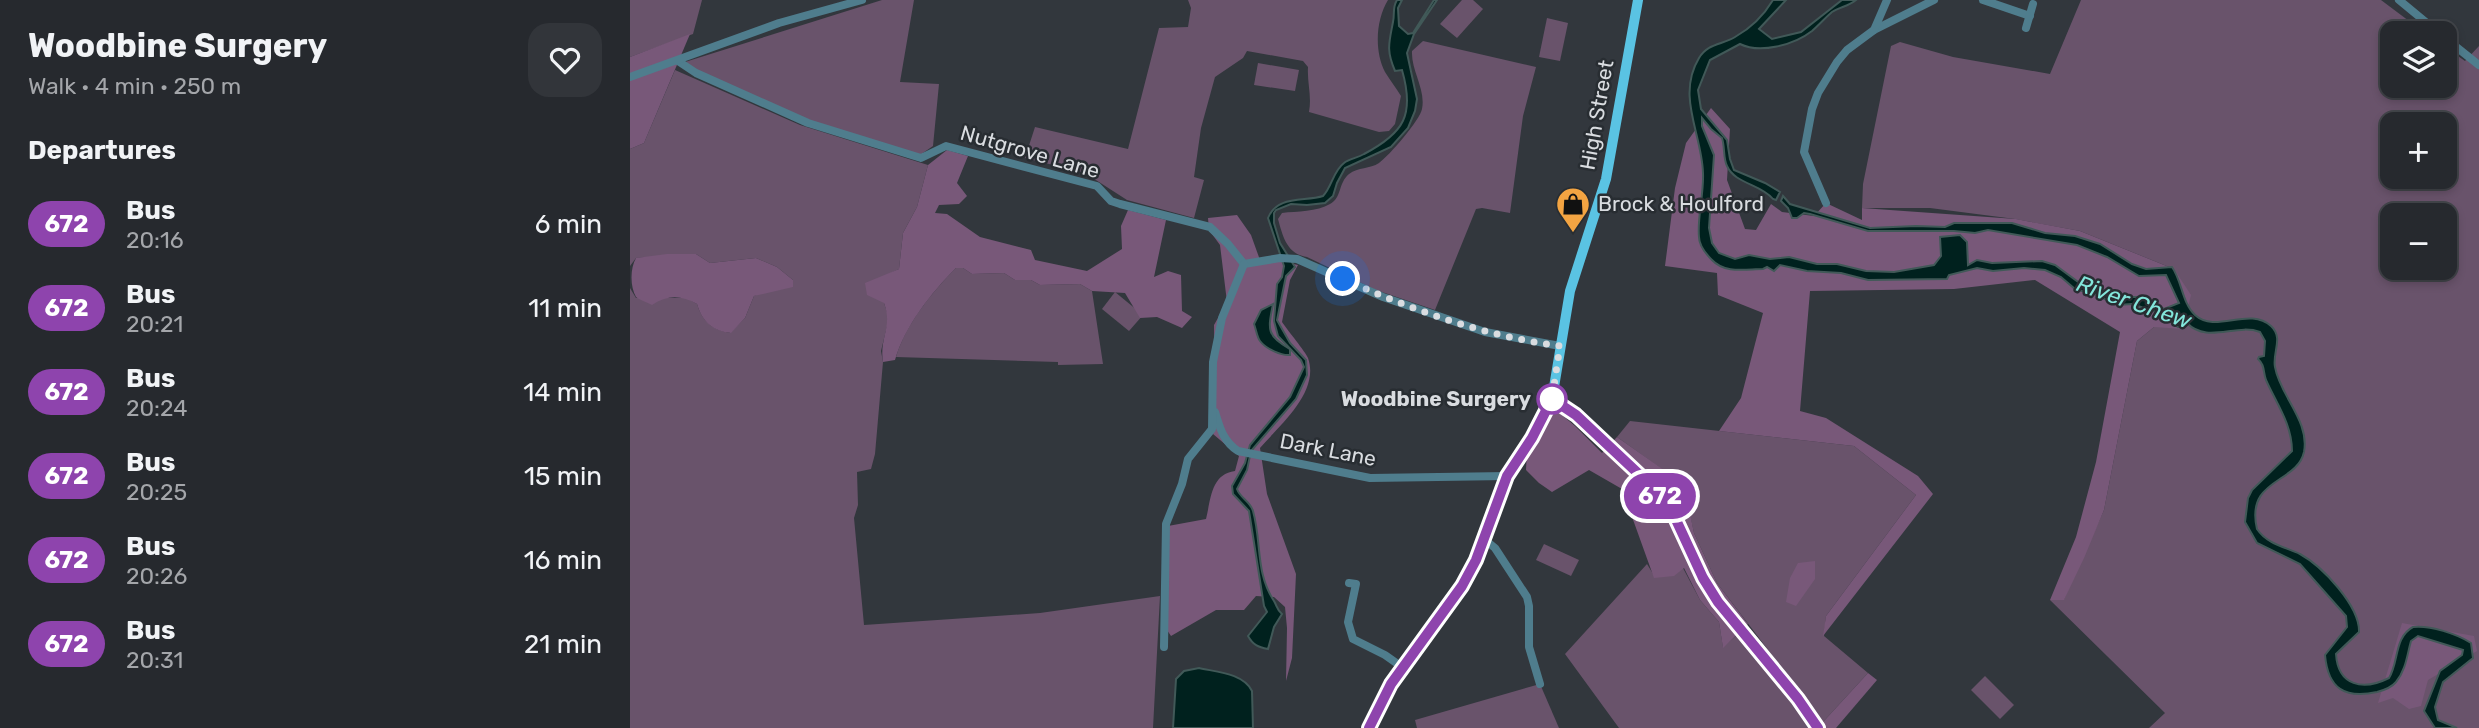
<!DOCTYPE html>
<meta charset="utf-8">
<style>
:root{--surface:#26292e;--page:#32353a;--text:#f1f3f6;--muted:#a4a6aa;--line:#42454a}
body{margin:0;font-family:Rubik,sans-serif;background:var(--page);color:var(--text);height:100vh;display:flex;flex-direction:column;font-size:26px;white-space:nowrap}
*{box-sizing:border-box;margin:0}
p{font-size:23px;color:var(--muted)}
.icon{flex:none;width:38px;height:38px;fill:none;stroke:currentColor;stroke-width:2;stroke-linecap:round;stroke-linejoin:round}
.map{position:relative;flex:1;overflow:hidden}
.drawer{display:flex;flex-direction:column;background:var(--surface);width:630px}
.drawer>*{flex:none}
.badge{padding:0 14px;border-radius:23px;font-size:24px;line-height:46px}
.fabs{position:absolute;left:1750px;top:21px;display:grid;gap:14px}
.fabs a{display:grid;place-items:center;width:77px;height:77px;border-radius:14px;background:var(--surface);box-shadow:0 4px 10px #0003,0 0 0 2px var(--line);font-size:35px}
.you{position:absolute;width:35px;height:35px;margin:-18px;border:5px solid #fff;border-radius:50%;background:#1a73e8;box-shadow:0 0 0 10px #1a73e833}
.map>.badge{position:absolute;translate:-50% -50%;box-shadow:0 0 0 4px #fff}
h2{padding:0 28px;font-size:26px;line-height:63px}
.round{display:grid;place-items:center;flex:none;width:74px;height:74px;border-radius:21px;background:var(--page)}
.overview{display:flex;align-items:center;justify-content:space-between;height:119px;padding:0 28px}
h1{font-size:33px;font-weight:700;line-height:52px}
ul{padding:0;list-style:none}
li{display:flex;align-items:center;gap:21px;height:84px;padding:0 28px}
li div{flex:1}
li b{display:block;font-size:26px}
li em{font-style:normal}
li .badge{min-width:77px;font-weight:700;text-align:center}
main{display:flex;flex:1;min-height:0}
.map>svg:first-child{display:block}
.green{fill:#69536b;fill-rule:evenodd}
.forest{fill:#785879}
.water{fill:#00211e;stroke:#415958;stroke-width:2}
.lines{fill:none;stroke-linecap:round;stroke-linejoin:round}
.minor{stroke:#4f7d8d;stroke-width:8}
.major{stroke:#5ac3e3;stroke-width:10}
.line-casing{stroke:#fff;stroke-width:16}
.line{stroke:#8e44ad;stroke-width:10}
.walk{stroke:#d9dce0;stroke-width:7;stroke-dasharray:0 12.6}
.stop-dot{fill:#fff;stroke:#8e44ad;stroke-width:3.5}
.labels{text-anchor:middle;stroke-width:5;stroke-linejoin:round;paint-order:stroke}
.street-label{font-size:21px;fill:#d9dce0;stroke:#282d32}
.poi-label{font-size:21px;fill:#d9dce0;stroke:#282d32;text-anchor:start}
.stop-label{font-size:21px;font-weight:bold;fill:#d9dce0;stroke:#282d32;text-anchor:end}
.water-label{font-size:23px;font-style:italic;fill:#83e6db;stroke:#282d32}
</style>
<main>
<section class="drawer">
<div class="overview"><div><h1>Woodbine Surgery</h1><p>Walk · 4 min · 250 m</p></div><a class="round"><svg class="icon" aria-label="heart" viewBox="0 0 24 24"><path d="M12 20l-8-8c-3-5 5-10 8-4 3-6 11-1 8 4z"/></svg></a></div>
<h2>Departures</h2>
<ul>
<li><span class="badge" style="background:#8e44ad;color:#fff">672</span><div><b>Bus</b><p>20:16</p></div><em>6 min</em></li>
<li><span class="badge" style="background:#8e44ad;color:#fff">672</span><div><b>Bus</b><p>20:21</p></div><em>11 min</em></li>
<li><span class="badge" style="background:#8e44ad;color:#fff">672</span><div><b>Bus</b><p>20:24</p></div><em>14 min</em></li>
<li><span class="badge" style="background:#8e44ad;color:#fff">672</span><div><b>Bus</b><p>20:25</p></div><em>15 min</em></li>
<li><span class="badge" style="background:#8e44ad;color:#fff">672</span><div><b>Bus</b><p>20:26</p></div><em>16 min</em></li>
<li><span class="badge" style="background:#8e44ad;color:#fff">672</span><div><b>Bus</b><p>20:31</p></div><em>21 min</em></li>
</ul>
</section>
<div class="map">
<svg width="1849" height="728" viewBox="0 0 1849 728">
<rect width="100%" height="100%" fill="#32373d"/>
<g class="green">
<path d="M0,0H72L63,34L0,57Z"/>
<path d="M252,0H284L270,82L309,84L303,146L290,155L179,120L67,71L55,62Z"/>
<path d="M558,0H758C746,20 744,50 755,72C760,80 766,88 771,96L765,124L759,131L749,132L679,112C682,96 677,83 678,67L673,61L617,51L613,58L585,77L571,128L564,177L574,180L564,218L497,200L455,173L395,158L405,127L498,149L529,28L558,27L561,8Z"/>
<path d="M832,0H843L853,9L827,38L810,24Z"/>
<path d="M1451,0H1751L1795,33H1762V86H1815V47L1835,61L1849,46V728H1519L1535,713L1420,600L1434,599L1474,510L1507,341L1524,327L1544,269L1450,231L1385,219L1300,208H1232L1233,184L1261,46L1270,42L1323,57L1420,74ZM1762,124H1815V177H1762ZM1762,215H1815V268H1762Z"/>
<path d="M917,18L938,23L930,61L909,57Z"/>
<path d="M793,41L906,67L893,116L880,213L852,208L846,209L805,310L746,290L677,257C657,254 653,237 648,219L652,213C667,211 687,212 700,204C712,198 708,183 719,174C728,167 740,169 749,163C759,156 790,120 792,109C796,89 781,71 782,51Z"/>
<path d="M628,63L669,70L665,91L624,85Z"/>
<path d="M45,70L170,125L298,165L287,207L273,233L269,269L253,277L254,303L259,318L251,351L253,362L245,454L241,469L227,472L228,505L224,518L234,625L410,613L530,596L523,728H0V288L6,298H57L67,304C72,321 82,330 100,333L115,318L124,296L163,280L147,267L126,258L80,263L66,254L6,258L0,266V149L14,143Z"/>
<path d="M326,268H333L342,274L374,273L385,280H401L410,285L450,284L462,291L473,364L428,365V362L266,357C276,324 302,292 326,268Z"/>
<path d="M485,292L513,315L499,331L472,309Z"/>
<path d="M1000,421L1224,446L1286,495L1196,616L1194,636L1238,673L1193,722L1087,583L1064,533L1053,484L987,437Z"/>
<path d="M914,544L949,560L941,576L906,560Z"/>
<path d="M1017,564L1025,577L1053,568L1070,600L1089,622L1093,647L1107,635L1175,717L1182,728H989L935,654Z"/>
<path d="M1355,676L1384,705L1370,719L1341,690Z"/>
<path d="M910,684L929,728H787L785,720Z"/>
</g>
<g class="forest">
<path d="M60,34L14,143L0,149V57Z"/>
<path d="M1081,108L1100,129L1097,180L1115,229L1126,230L1141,204L1152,212L1184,216L1196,203L1232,220V208L1386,219L1450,231L1544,269L1561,295L1553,329L1524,327L1507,341L1474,510L1454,558L1434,600H1420L1446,537L1466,462L1490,332L1405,280L1324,289L1180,291L1170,411L1196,418L1288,476L1303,494L1193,636L1196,616L1286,495L1224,446L1089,431L1111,398L1133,313L1088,295L1087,273L1035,266L1045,188L1056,143Z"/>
<path d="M317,150L338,156L327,183L337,196L329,204L309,205L305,213L317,214L350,237L401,250L405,260L457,271L492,249L491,226L498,210L536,220L524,277L538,271L551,275L552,311L562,317L552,328L527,317L510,318L495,293L462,291L450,284L410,285L401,280H385L374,273L342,274L333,268H326C301,293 275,326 265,360L253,362C249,338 263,327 254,303L237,295L235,283L269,269L273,233L287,207L298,165Z"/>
<path d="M607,215L621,235L630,260L649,261L668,265L660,280L652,322C658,331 675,351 678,358C690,392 650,425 630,448L637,494L666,574L662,658L656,681L657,628L655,607L644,597L626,596L614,610H586L541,636L537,630L538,526L576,519C581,499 581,474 605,471L609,456L583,434L585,425L584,325L597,302L590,245L579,230L578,218Z"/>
<path d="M37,254H66L80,263L126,258L147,267L163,280V287L124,296L115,318L101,333C82,331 72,321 67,304C51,295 37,295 22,305C17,302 9,300 6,297C0,287 0,268 6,258Z"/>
<path d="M926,410L945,426L972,453L987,437L1054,484L1064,533L1087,583L1118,624L1093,648L1089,622L1070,600L1054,568L1044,576L1024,578L992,489L959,470L922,492L909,483L896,470L898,430L908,415Z"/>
<path d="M1185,561V579L1166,606L1156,602L1160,578L1168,563Z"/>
<path d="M1772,623L1844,636L1847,651L1798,680L1791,706L1779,709L1763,698L1748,703Z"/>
<path d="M1238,673L1247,680L1206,728H1194L1193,722Z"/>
</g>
<g class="water">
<path d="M767,0H772L768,8L769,26L778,34L783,33L804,0H807L784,34L777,53L787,99L785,111L778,128L761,147L715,168L707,183L703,196L695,203L677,205L661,204L646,210L644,213V223L650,243L665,267L656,276L647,320L660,343L676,360L677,375L666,399L621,451L617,470L607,489C610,498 620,501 623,511C632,543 625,572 644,601C647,606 647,610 652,614L644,627L638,649C628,647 623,645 618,636L637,612L634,606L619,511L603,494L602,486L615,463L620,445L660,397L674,367L671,360L648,336L644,321L647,284L652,277L654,266L638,218C647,195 674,202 693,196C702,187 703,171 714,163C719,159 727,158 734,154C774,133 785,115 772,70L765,71C756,50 759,43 763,22C765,13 762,8 767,0Z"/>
<path d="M1143,0H1156L1129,29L1142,39L1171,32L1212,0H1226C1219,6 1210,7 1202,12C1195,18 1189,25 1182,31C1164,45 1130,54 1110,44L1080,60L1068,90L1071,109L1097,140L1100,159L1104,170L1135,183L1150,192L1146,200L1143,199C1131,184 1105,184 1097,166C1093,158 1095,147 1092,138L1081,129L1072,118V126L1084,155L1079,228L1082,243L1089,253L1105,259L1119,255L1140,259L1159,257L1187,264H1207L1236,271L1264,272L1304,265L1311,256L1310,237L1330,235L1337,242L1338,265L1347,260L1362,263L1412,261L1425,265L1451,284L1490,297H1512L1534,309L1549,303L1536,275L1509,276L1477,257L1447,245L1358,230L1345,233L1324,231H1238L1180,214L1174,213L1167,218H1162L1158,208L1151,201L1153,196L1160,204L1240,228L1286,226L1315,227L1324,223H1382L1415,233L1445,236L1470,244L1502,264L1516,269L1542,267C1552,281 1552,303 1565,315C1586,334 1619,306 1641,326C1654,338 1642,353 1645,367C1650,396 1680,421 1674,452C1667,484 1615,478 1627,529C1637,544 1655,547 1670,554C1692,566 1730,606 1729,632L1706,654C1708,686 1733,691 1759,678C1769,662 1764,637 1783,627C1800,625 1827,634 1841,643L1843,658L1813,682L1805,707L1808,720L1827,728H1805L1794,711L1810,671L1832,655L1833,650L1788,636L1781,641C1777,655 1776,670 1766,682C1761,688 1755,690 1747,692C1715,699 1698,689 1695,655L1717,627L1716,616L1670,564L1627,543L1615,522L1618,498L1622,490L1662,451C1662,424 1646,403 1636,380C1633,372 1635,365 1628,359L1629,357L1634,356L1635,341L1630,332C1606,323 1577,344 1557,323L1548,327L1526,312L1502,304L1487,305L1467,295L1445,289L1431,277L1415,270L1394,268L1363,271L1347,268L1319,275L1317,279L1238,280L1211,273L1177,271L1150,265L1144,271L1137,267L1133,269C1116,269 1095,274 1082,260C1076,254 1069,246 1069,237C1067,218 1074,194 1073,173C1072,134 1046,96 1069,58C1078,43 1092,45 1105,37C1121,28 1134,15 1143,0Z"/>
<path d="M643,304C638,329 636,336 660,349V355C652,356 636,349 630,341C627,337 626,329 624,324L631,310Z"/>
<path d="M569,668C586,672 613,673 622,691L623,728H543L546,679L554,671Z"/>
</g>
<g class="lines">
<g class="minor">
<path d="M1353,0L1400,16"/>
<path d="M1769,0L1809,33"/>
<path d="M1396,28L1403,4"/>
<path d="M1244,30L1304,0"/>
<path d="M1815,38L1849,65"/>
<path d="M48,61L66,73L178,123L291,158L316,146L467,186L481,201L490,204L580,227L598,244L614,264"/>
<path d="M0,77L149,23L232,0"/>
<path d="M1196,203L1174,152L1182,109L1188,93L1207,62L1217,50L1244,30L1257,0"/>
<path d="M614,264L650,258L667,259L753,297L855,332L930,346"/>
<path d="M585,412C590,428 593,441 608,451L740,478L877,476"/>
<path d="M854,539L865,548L897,597L899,606V647L910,684"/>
<path d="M719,583L726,584L718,622L723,639L755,655L772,667"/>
<path d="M534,647L536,524L552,484L558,459L582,429L583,362L592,318L614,264"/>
</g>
<g class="major">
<path d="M922,399L946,415L1013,478L1041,509L1073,577L1088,602L1168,699L1188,728"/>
<path d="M739,728L761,684L832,586L846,560L877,476L902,438L922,399L940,291L976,179L1008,0"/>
</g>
</g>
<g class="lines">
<g class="line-casing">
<path id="line" d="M739,728L761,684L832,586L846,560L877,476L902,438L922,399L946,415L1013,478L1041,509L1073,578L1088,602L1168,699L1188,728"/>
</g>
<use href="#line" class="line"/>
<path class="walk" d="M713,279C783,310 854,336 930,346L922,399"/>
</g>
<defs>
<g id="shop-pin" transform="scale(1.75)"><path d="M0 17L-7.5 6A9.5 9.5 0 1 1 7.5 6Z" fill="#f3a442" stroke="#282d32"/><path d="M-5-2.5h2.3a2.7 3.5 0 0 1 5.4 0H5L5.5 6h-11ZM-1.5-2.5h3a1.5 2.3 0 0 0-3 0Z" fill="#111"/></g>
</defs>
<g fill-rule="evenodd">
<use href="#shop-pin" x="943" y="204"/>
</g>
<circle class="stop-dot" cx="922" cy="399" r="14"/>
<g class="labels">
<g class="street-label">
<text transform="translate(967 115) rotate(-80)" y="7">High Street</text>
<text transform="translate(400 152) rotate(16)" y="7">Nutgrove Lane</text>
<text transform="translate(698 450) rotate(11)" y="7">Dark Lane</text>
</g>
<g class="poi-label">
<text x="968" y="211">Brock &amp; Houlford</text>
</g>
<g class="stop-label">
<text x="901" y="406">Woodbine Surgery</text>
</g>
<g class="water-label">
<text transform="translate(1504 302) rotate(19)" y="8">River Chew</text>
</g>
</g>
</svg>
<div class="fabs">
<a><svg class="icon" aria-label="layers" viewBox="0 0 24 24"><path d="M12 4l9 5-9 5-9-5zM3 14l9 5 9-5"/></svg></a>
<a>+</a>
<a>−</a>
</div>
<div class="you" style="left:713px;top:279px"></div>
<b class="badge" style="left:1030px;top:496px;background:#8e44ad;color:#fff">672</b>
</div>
</main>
